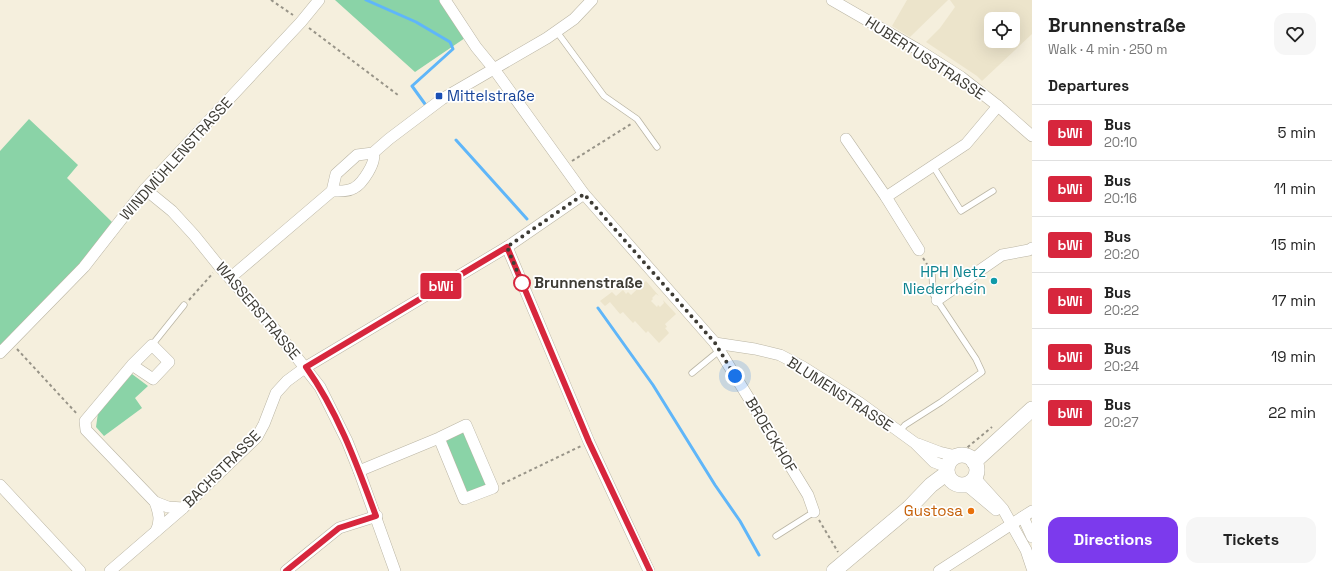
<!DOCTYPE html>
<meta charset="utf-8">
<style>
:root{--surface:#fff;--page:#f6f6f6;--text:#222;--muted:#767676;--line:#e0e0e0;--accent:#7c3aed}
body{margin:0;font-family:"Space Grotesk",sans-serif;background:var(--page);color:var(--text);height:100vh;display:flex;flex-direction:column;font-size:15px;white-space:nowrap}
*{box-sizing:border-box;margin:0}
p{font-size:13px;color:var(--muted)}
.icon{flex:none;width:22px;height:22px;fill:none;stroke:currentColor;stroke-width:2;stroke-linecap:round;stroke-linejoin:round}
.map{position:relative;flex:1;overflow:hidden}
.drawer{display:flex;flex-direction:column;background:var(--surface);width:300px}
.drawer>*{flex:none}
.badge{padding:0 8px;border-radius:3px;font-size:14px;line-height:26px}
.controls{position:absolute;left:984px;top:12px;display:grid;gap:8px}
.controls a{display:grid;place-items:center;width:36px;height:36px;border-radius:8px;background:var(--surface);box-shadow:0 4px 16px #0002;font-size:20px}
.you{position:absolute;width:20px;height:20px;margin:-10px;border:3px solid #fff;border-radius:50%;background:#1a73e8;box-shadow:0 0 0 6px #1a73e833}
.map>.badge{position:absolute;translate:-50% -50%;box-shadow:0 0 0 2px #fff}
h2{padding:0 16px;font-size:15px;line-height:36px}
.round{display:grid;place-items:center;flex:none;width:42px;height:42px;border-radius:12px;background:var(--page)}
.summary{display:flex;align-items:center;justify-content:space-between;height:68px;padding:0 16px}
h1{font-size:19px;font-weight:700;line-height:30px}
.primary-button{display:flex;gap:8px;margin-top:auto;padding:8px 16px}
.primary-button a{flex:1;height:46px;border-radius:12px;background:var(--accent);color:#fff;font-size:16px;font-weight:700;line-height:46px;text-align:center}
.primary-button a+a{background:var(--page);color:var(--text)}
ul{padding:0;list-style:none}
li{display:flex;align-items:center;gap:12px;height:56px;padding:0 16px;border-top:1px solid var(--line)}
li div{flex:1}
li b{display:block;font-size:15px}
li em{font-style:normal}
li .badge{min-width:44px;font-weight:700;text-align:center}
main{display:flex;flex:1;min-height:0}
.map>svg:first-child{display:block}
.built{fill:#ece4cb;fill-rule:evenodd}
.green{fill:#8ad3a7}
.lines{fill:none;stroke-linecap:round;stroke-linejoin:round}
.stream{stroke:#5fb6f9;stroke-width:3}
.lane-casing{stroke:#bab5a4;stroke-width:7}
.street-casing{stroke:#bab5a4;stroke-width:12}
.secondary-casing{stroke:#bab5a4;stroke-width:16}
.path{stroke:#989488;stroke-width:2;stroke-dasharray:3 3;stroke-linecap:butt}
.lane{stroke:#fff;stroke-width:5.5}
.street{stroke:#fff;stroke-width:11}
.secondary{stroke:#fff;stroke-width:15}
.line-casing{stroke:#fff;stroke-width:9}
.line{stroke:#d7263d;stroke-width:6}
.walk{stroke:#3e3c35;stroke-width:4;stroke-dasharray:0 7.2}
.transit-dot{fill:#1a4fb4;stroke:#fff;stroke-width:1.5}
.culture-dot{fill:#0f9aa8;stroke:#fff;stroke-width:1.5}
.stop-dot{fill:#fff;stroke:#d7263d;stroke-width:2}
.food-dot{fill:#e8710a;stroke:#fff;stroke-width:1.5}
.labels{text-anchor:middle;stroke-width:3.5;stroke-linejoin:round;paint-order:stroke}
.street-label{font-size:15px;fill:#3e3c35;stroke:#fff}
.transit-label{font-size:15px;fill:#164399;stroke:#fff;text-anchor:start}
.culture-label{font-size:15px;fill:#0d838f;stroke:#fff;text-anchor:end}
.stop-label{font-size:15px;font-weight:bold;fill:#3e3c35;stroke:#fff;text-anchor:start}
.food-label{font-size:15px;fill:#c56008;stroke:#fff;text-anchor:end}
</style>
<main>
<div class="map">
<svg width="1032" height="571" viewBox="0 0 1032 571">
<rect width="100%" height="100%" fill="#f5efdd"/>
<g class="built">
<path d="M907,0H948L910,37L892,26Z"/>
<path d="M950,0H1032V34L982,81L977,76L926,42L940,28L955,7ZM991,19H1013V41H991Z"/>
<path d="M646,281L659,296L656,294L652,298L653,299L651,301L657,307L658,305L660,307L664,303L663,300L676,314L665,324L667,327L665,328L669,333L659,343L648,331L646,333L635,321L633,323L623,312L620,314L610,302L605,306L600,301L612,292L616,296L623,290L626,294L628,292L631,295Z"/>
</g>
<g class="green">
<path d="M335,0H441L465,38L415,72Z"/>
<path d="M29,119L78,165L67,178L112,222L84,267L0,353V151Z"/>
<path d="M132,374L148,386L135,398L142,408L104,436L96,427L98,413Z"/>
<path d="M464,431L489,486L467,495L444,440Z"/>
</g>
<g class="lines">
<g class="stream">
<path d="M366,0L416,22L450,42L453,49L412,86L425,104"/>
<path d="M456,140L527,219"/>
<path d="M598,308L653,385L715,485L740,521L759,555"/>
</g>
<g class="lane-casing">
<g id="lane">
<path d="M557,32L604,96L637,119L657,147"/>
<path d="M933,166L961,211L993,191"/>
<path d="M152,345L184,305"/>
<path d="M692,373L720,350"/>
<path d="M899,432L905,425L941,402L982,372L976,359L933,294L932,272"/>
<path d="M776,536L814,512"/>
</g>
</g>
<g class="street-casing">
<g id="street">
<path d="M445,0L476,47L494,69L584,194L715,343L808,495L814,512"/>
<path d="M832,0L917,49L961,77L998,106L1032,136"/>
<path d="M846,139L886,197L919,250"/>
<path d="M145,189L172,211L194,235L219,266L273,327L320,387L347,441L359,471L395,571"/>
<path d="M332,191C340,191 347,192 354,188C362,184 377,162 373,153"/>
<path d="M886,197L966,144L998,106"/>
<path d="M507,247L589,442L649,571"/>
<path d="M230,278L332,191L336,174L357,155L373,153L389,139L442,99L547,38L574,19L592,0"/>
<path d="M937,300L1002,255L1029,250L1032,248"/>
<path d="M715,343L755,349L780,355L803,367L860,403L915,443L934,462L947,467"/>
<path d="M0,353L84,267L145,189L301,22L319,0"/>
<path d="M132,365L152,345L169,362L153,379L132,365L85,421L86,430L155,502C159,513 161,521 156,531"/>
<path d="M918,444L939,452L956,456"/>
<path d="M359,471L439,438L466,425L493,488L464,499L439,438"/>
<path d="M974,477L1003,509L1026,550L1032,568"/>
<path d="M965,484L996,510"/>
<path d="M0,485L80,571"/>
<path d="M155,502L168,507L183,508"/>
<path d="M1023,517L1032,537"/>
<path d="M110,571L183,508L257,437L264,424L276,393L287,381L306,367L507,247L584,194"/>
<path d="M286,571L339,528L377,516"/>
<path d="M939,571L1032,511"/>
</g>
</g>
<g class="secondary-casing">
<g id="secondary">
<circle cx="962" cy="470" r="15"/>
<path d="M974,462L1032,409"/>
<path d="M834,571L909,508L931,485L947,473"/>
</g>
</g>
<g class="path">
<path d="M271,0L293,15"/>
<path d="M309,28L398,95"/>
<path d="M572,161L631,124"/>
<path d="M923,258L928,266"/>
<path d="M189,300L213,273"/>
<path d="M17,349L78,415"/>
<path d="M963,451L992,427"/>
<path d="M502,484L581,446"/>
<path d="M819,520L838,552"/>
</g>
<use href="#lane" class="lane"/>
<use href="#street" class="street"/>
<use href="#secondary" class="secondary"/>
</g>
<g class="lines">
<g class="line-casing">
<path id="line" d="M286,571L339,528L376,516C357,465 338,412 306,367L507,247L589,442L650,571"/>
</g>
<use href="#line" class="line"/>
<path class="walk" d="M522,283L507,247L584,194L715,343L735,376"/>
</g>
<rect class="transit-dot" x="435" y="92" width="8" height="8" rx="2"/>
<circle class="culture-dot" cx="994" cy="281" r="4"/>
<circle class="stop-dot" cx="522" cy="283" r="8"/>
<circle class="food-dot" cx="971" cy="511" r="4"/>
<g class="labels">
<g class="street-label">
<text transform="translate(925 58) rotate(33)" y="5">HUBERTUSSTRASSE</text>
<text transform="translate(176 159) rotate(-48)" y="5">WINDMÜHLENSTRASSE</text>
<text transform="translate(258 311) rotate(50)" y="5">WASSERSTRASSE</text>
<text transform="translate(840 394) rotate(33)" y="5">BLUMENSTRASSE</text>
<text transform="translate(771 435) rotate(59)" y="5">BROECKHOF</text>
<text transform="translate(222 469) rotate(-45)" y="5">BACHSTRASSE</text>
</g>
<g class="transit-label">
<text x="447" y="101">Mittelstraße</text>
</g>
<g class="culture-label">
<text x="986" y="277">HPH Netz<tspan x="986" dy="17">Niederrhein</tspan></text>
</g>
<g class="stop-label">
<text x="534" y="288">Brunnenstraße</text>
</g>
<g class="food-label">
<text x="963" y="516">Gustosa</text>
</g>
</g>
</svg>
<div class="controls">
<a><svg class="icon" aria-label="locate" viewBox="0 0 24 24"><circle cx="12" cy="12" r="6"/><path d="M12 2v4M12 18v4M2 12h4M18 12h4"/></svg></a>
</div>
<div class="you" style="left:735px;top:376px"></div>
<b class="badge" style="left:441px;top:286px;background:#d7263d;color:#fff">bWi</b>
</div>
<section class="drawer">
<div class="summary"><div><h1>Brunnenstraße</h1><p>Walk · 4 min · 250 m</p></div><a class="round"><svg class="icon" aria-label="heart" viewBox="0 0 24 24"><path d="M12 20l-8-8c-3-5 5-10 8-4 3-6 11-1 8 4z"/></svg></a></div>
<h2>Departures</h2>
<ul>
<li><span class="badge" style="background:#d7263d;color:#fff">bWi</span><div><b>Bus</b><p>20:10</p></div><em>5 min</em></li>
<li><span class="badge" style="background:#d7263d;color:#fff">bWi</span><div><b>Bus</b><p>20:16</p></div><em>11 min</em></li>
<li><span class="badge" style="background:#d7263d;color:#fff">bWi</span><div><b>Bus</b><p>20:20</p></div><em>15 min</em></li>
<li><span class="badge" style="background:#d7263d;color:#fff">bWi</span><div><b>Bus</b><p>20:22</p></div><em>17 min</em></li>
<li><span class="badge" style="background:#d7263d;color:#fff">bWi</span><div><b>Bus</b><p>20:24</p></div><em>19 min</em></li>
<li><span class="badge" style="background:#d7263d;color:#fff">bWi</span><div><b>Bus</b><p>20:27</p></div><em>22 min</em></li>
</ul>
<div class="primary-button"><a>Directions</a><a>Tickets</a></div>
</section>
</main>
